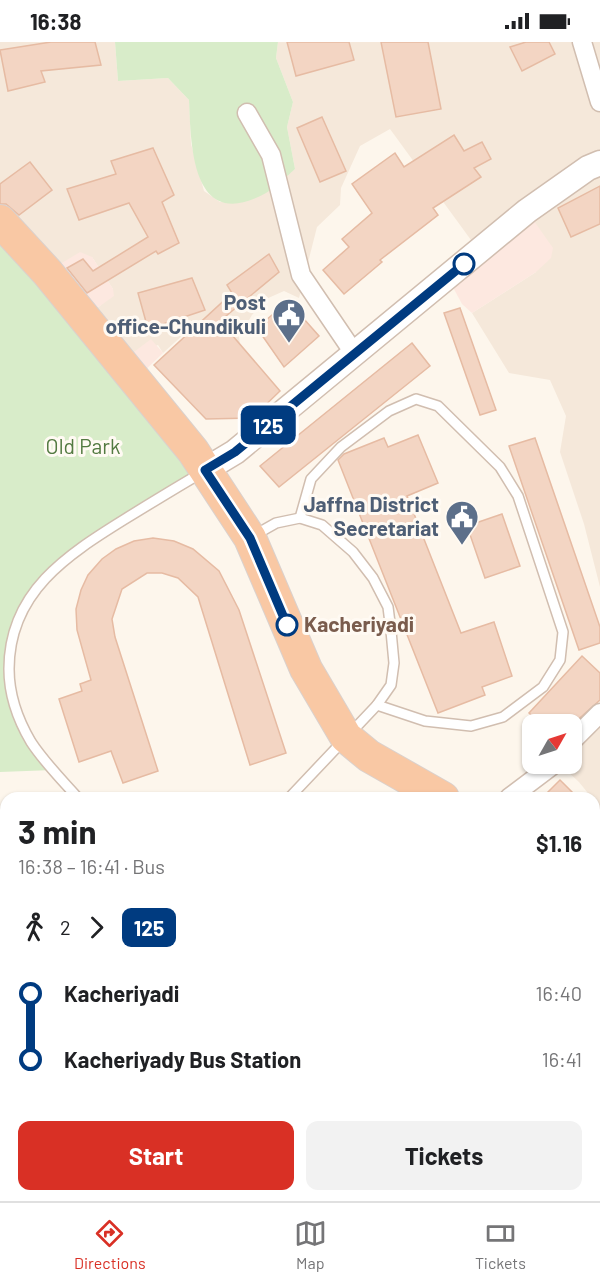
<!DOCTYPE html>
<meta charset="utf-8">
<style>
:root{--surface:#fff;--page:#f2f2f2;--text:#202124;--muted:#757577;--line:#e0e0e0;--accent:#d93025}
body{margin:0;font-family:Barlow,sans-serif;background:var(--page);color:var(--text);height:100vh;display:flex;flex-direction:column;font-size:22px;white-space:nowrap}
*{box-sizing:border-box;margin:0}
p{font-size:20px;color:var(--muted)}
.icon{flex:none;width:33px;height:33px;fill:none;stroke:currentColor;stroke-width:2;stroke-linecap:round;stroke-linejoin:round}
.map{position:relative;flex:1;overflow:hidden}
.sheet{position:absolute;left:0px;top:750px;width:600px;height:410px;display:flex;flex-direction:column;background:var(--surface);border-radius:18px 18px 0 0;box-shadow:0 2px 4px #0004}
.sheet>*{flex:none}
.badge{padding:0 12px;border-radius:9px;font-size:21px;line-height:39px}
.needle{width:39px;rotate:51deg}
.fabs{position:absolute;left:522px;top:672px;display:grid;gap:12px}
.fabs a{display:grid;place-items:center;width:60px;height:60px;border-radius:12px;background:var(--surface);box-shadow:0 2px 4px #0004;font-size:30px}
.map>.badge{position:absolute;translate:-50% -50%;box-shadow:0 0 0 3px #fff}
.legs{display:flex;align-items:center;gap:9px;height:66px;padding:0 18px;font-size:20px}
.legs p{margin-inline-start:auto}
.overview{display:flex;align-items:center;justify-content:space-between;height:102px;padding:0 18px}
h1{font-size:33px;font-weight:700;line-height:45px}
.button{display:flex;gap:12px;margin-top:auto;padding:12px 18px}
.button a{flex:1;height:69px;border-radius:12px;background:var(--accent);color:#fff;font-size:24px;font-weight:700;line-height:69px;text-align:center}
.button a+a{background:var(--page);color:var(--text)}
ul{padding:0 18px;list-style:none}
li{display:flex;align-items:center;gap:21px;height:66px;font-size:22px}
li i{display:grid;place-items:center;width:9px;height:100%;margin:0 8px;background:currentColor}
li i::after{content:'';width:15px;height:15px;margin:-8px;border:4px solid;border-radius:50%;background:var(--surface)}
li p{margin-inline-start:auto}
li:first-child i{background:linear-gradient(#0000 50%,currentColor 0)}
li:last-child i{background:linear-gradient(currentColor 50%,#0000 0)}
.status{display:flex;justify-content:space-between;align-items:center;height:42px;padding:0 30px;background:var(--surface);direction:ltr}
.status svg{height:16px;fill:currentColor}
.menu{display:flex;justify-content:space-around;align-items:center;height:84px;border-top:2px solid var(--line);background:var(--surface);font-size:16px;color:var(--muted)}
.menu a{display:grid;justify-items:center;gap:3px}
.menu .on{color:var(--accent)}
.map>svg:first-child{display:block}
.residential{fill:#f5e8da}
.commercial{fill:#fde8e0}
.green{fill:#d8ecc9}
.building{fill:#f3d5c3;stroke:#e6bba3;stroke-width:1.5}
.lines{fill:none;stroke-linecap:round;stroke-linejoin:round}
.service-casing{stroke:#d1beb0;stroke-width:12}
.minor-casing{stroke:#d1beb0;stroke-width:21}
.tertiary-casing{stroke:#d1beb0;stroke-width:27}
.trunk-casing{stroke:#dad1cd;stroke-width:34}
.service{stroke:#fff;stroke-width:9}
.minor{stroke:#fff;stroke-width:18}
.tertiary{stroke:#fff;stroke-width:24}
.trunk{stroke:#f9c8a4;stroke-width:32}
.line-1-casing{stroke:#fff;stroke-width:14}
.line-1{stroke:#003b80;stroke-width:9}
.stop-1-dot{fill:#fff;stroke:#003b80;stroke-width:3}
.labels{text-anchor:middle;stroke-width:6;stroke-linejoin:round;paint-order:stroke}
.service-label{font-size:21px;font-weight:bold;fill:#4e5e75;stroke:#fffaf3;text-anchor:end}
.park-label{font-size:21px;fill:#537a41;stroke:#fffaf3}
.stop-label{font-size:21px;font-weight:bold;fill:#7a5c4d;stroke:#fffaf3;text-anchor:start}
</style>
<div class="status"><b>16:38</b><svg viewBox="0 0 49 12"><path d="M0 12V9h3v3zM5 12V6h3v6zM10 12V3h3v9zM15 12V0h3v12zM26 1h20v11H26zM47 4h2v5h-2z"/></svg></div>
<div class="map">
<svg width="600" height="1159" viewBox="0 0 600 1159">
<rect width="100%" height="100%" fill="#fdf6ec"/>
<g class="residential">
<path d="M0,0H115L118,39L168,36L189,58L191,102L204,149L220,160L245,159L295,127L287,85L293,60L276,16L278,0H600V545L584,482L560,410L566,374L550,338L509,331L472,271L536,230L479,209L390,87L360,104L341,146L340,163L317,185L299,256L284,249L266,257L252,273L239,295L240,302L212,325L184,292L163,311L158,303L122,319L81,272L100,264L113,247L92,215L47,230L0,179Z"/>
<path d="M600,671V766L579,740L565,727L553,722H572V699Z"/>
</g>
<g class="commercial">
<path d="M527,169L553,206L551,216L536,230L472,271L462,262L448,236Z"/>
<path d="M80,210L92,215L113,247L114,254L100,264L81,272L47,230Z"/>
<path d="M151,297L163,311L139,334L122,319Z"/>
<path d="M597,764L600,766V933L594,939V769Z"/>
</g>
<g class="green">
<path d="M115,0H278L276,16L293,60L287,85L295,127C286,135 276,145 266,151C192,192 191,105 189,58L168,36L118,39Z"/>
<path d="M0,179L205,428L74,509L32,552L9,611L16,669L53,728L0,730Z"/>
<path d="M0,1038L6,1040V1154H330V1159H0Z"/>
</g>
<g class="building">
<path d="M51,0H95L101,23L41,29L45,40L8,49L0,8Z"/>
<path d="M287,0H349L354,18L296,34Z"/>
<path d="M381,0H428L441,67L396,75Z"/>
<path d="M526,0H549L555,12L522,29L510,5Z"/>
<path d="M322,75L346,129L320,140L297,86Z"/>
<path d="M454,93L464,109L482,100L491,117L474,126L481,135L433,166L438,173L380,218L382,220L344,252L323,228L349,205L342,197L372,171L352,142L395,111L404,125Z"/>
<path d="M153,106L174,153L162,160L179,201L158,212L156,209L87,251L67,226L83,217L93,229L148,195L129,161L79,178L67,147L116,132L111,119Z"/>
<path d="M30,120L52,148L19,173L6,162H0V142Z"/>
<path d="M600,144V182L571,195L558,166Z"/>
<path d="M269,212L279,230L220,279L280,349L252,376L206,377L154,323L232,251L227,243Z"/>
<path d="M192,236L205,268L148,287L138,251Z"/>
<path d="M288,259L319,294L284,325L257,286Z"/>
<path d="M460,266L496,368L480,373L444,271Z"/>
<path d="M412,301L430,324L279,445L260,424Z"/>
<path d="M418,393L438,441L407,454L461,591L494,580L512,634L482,645L485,653L438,671L338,418L344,412L384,396L388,405Z"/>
<path d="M535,396L600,585V601L579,608L509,404Z"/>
<path d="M502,472L520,524L485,536L467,484Z"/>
<path d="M153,496L174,499L193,507L219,529L239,568L286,711L250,723L198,555L178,536L162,531H147L122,547L112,577L115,595L158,729L123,741L111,709L79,720L59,657L82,649L80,642L91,638L77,588L76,567L81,548L88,533L102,517L116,507L134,499Z"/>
<path d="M582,614L600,631V658L573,682H541L529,671Z"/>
<path d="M560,738L578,756H542Z"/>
</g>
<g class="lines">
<g class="service-casing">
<g id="service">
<path d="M300,476L311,437L341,405L389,369L416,357L438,364L500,425L518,454L563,590L560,618L543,645L503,675L471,684L425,679L377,663"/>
<path d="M253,494L276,481L300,476L322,483L353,510L373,536L388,565L391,589L394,621L391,643L377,663L289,756"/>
<path d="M78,756C62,738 44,720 31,700C18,678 9,653 9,627C9,550 67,513 125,477C151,461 177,445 203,430"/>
<path d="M0,1096L6,1093"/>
</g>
</g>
<g class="minor-casing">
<g id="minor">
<path d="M582,0L600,60"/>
<path d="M247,71L271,113L301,233L354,311"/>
<path d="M572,699L600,671"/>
<path d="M509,756L554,722"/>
<path d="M594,1098L600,1090"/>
<path d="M594,1131L600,1157"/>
</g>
</g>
<g class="tertiary-casing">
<path id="tertiary" d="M205,428L235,410L527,169L588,126L600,121"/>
</g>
<g class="trunk-casing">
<g id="trunk">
<path d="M0,179L47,230L193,409L250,496L306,627L346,695L369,714L443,756"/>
<path d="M594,838L600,842"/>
</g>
</g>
<use href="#service" class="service"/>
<use href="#minor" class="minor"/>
<use href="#tertiary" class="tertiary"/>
<use href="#trunk" class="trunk"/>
</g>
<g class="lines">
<g class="line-1-casing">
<path id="line-1" d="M287,583L250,496L205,428L235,410L464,222"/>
</g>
<use href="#line-1" class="line-1"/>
</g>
<defs>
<g id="civic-pin" transform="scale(1.725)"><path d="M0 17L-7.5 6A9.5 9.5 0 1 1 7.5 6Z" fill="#5c6f8a" stroke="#fffaf3"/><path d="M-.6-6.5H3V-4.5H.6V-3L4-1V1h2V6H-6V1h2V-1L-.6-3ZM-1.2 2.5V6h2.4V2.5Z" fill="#fff"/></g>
</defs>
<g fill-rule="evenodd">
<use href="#civic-pin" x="289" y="273"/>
<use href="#civic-pin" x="462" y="475"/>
</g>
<g class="stop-1-dot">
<circle cx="464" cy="222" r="10"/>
<circle cx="287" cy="583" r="10"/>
</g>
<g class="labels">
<g class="service-label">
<text x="266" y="268">Post<tspan x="266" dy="24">office-Chundikuli</tspan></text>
<text x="439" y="470">Jaffna District<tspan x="439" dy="24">Secretariat</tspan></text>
</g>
<g class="park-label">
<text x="83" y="412">Old Park</text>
</g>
<g class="stop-label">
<text x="304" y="590">Kacheriyadi</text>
</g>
</g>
</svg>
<div class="fabs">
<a><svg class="needle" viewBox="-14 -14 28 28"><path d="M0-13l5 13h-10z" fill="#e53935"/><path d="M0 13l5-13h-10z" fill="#757577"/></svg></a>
</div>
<b class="badge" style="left:268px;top:383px;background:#003b80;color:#fff">125</b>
<section class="sheet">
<div class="overview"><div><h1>3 min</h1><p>16:38 – 16:41 · Bus</p></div><b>$1.16</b></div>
<div class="legs"><svg class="icon" aria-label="walk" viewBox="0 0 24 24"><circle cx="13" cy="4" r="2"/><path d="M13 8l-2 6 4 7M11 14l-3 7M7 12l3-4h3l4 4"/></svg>2<svg class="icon" aria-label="forward" viewBox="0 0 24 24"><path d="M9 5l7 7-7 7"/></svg><b class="badge" style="background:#003b80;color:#fff">125</b></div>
<ul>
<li><i style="color:#003b80"></i><b>Kacheriyadi</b><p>16:40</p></li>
<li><i style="color:#003b80"></i><b>Kacheriyady Bus Station</b><p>16:41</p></li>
</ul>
<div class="button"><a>Start</a><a>Tickets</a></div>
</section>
</div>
<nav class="menu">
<a class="on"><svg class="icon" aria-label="directions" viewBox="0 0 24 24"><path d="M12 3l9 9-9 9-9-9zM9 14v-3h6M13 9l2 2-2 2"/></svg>Directions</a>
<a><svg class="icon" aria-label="map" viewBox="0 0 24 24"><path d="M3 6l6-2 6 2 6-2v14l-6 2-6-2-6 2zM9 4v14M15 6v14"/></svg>Map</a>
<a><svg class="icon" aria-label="tickets" viewBox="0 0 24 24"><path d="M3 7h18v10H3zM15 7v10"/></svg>Tickets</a>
</nav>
